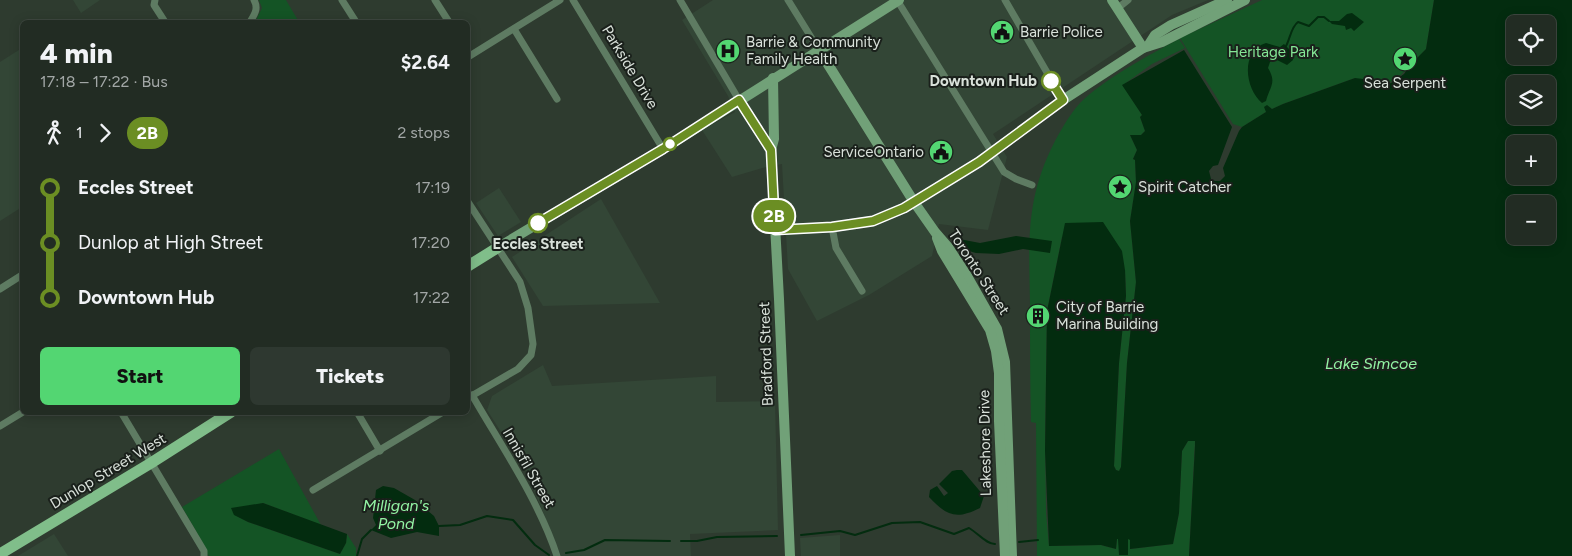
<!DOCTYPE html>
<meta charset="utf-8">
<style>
:root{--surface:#222c23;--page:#2e3830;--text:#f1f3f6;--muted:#a2a7a6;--line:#3f4841;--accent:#53d672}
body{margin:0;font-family:Figtree,sans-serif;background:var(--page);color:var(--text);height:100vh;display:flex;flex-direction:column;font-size:19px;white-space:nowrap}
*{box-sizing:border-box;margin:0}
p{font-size:16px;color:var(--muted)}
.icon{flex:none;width:28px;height:28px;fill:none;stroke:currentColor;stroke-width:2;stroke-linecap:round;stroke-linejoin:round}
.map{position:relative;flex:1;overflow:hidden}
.details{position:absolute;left:20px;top:20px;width:450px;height:395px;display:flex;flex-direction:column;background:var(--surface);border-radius:8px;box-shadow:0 2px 12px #0003,0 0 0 1px var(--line)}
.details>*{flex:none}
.badge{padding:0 10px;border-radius:16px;font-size:18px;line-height:32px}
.tools{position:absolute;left:1506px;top:15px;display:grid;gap:10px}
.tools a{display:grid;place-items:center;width:50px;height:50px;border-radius:8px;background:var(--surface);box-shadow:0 2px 12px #0003,0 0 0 1px var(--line);font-size:25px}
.map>.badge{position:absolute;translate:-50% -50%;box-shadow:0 0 0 2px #fff}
.legs{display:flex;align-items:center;gap:8px;height:55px;padding:0 20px;font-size:16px}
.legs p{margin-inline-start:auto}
.overview{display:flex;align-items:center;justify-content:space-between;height:85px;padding:0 20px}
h1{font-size:28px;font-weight:800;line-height:38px}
.button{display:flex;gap:10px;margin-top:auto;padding:10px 20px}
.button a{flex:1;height:58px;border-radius:8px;background:var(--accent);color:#111;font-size:20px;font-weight:800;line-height:58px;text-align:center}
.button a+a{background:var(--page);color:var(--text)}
ul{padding:0 20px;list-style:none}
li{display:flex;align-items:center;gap:18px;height:55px;font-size:19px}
li i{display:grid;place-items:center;width:8px;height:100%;margin:0 6px;background:currentColor}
li i::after{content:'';width:12px;height:12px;margin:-6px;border:4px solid;border-radius:50%;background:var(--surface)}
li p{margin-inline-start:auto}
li:first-child i{background:linear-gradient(#0000 50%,currentColor 0)}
li:last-child i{background:linear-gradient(currentColor 50%,#0000 0)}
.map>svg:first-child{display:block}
.built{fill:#334636}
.green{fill:#145425}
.water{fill:#032c0f;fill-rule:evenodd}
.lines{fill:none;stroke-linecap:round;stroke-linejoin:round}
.stream{stroke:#032c0f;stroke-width:2}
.street{stroke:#5e7b62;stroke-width:7}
.secondary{stroke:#71a178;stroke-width:10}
.primary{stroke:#80be8a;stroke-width:11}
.line-1-casing{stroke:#fff;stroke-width:11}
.line-1{stroke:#6b8e23;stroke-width:8}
.stop-1-dot{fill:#fff;stroke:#6b8e23;stroke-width:2.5}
.labels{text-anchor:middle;stroke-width:4;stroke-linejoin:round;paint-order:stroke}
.poi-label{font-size:15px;fill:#d9e1da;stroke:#1a201b;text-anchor:start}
.park-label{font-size:15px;fill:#85e796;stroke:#1a201b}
.street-label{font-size:15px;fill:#d9e1da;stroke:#1a201b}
.stop-label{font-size:15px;font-weight:bold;fill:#d9e1da;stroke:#1a201b;text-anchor:end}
.water-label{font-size:16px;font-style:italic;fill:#93f5a4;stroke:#1a201b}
</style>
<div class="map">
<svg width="1572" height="556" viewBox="0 0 1572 556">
<rect width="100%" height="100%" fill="#2e3b2f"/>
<g class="built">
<path d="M73,0H100L81,13Z"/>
<path d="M713,0H1208L1172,15L993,134L1007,157L988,230L939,224L932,256L869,295L817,321L788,269L782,164L766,167L732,177L702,130L735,112L728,96L682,20Z"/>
<path d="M22,48V207L0,221V62Z"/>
<path d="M499,188L521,222L498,236L476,203Z"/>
<path d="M601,199L660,303L543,306L512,257Z"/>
<path d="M543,365L552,386L716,376V402L775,401L778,530L690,534L691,556H561L526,471L487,410L492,396Z"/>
<path d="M54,534L68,556H18Z"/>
<path d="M840,535V556H801L800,538Z"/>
</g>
<g class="green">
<path d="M259,0H286L299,22H255L262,8Z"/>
<path d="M1262,0H1434L1426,49L1397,79L1377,88L1355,78L1283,104L1272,109L1267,106L1266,112L1242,127L1233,124L1180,38Z"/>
<path d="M1179,39L1185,48L1152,64L1123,85L1142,115L1140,117L1145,131L1141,135H1130L1137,150L1133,159L1135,160L1136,182L1130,221L1136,282L1127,363L1121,467L1119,471L1116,470L1114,466L1119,363L1126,296L1125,270L1062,237L1047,311L1045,438L1046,513L1049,546L1101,545L1116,549L1117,539H1119V555H1127L1128,539H1130V549L1173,544L1179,513L1182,451L1188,441H1195L1189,556H1037L1036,423L1031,422C1030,383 1030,343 1030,304C1029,241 1025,199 1055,141C1062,128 1070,114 1080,103C1104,79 1149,55 1179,39Z"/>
<path d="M279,449L321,525L263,503L234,514L248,522L340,554L346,543L347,534L356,548V556H209L202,549L196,531L182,507Z"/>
</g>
<g class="water">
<path d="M1434,0H1572V556H1189L1195,446V441H1188L1182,451L1179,513L1173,544L1130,549V540L1128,539V555H1119L1118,539H1117L1116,549L1101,545L1049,546L1045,451L1047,311L1065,223L1103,222L1122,251L1125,270L1126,296L1119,363L1114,466L1116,470L1119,471L1121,467L1127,363L1136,282L1130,221L1136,182L1135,160L1133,159L1137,150L1130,135H1141L1145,131L1140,117L1142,115L1122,85L1184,50L1232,127L1218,165L1213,166L1209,171L1211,179L1215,181H1220L1225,176L1223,168L1239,131L1242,127L1266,112L1264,107L1267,105L1272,109L1283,104L1355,78L1363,79L1372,87L1377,88L1391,83L1404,74L1411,64L1426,49ZM1515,24H1548V56H1515ZM1515,84H1548V116H1515ZM1515,144H1548V176H1515ZM1515,204H1548V236H1515Z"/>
<path d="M1352,13L1364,22L1354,31L1351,28L1346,30L1345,26L1332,24L1329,21H1339L1347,14Z"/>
<path d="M1266,43L1280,47L1284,44L1292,52L1293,60L1287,65L1275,59L1270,62L1268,68C1277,83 1270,86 1266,101L1262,103C1245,89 1240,51 1266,43Z"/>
<path d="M1016,236L1052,241L1050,253L1023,249L999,254L976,253L955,247L959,239L980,243Z"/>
<path d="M957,470H962L984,496L980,508C956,520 947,516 929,497L930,490L937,486L944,496L948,493L939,484L952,471Z"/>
<path d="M383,486L394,488L415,500L434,516L439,526V536L417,532L391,538L371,530L376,525L373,518L376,490Z"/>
<path d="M263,503L347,534L346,543L340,554L248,522L234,515L231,508Z"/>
</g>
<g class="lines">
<g class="stream">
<path d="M1286,46C1290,39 1291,27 1298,22L1309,26L1318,17H1324L1329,21"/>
<path d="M439,526L460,525L487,516L513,520L535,545L549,555"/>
<path d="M801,535L840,531L855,535L892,523L920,522L954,534L969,528C979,534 986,544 995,544"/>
<path d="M681,541H697L717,537L777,536"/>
<path d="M1019,542L1038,540"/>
<path d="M566,553L584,550L605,540L670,541"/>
<path d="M357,556L362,539L371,530"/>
</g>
<g class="street">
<path d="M155,0L154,5L165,22"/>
<path d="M342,0L356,22"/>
<path d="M435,0L449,22"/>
<path d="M573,0L663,149"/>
<path d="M680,0L739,100"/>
<path d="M788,0L819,50"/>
<path d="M897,0L1004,172L1016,179L1032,185"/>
<path d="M1005,0L1063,100"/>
<path d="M1118,8L1128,0"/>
<path d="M250,22C254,15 259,9 254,0"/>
<path d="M514,29L557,99"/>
<path d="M468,57L560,0"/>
<path d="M468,202L520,282L528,308L533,344L531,355L518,369L468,398"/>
<path d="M832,227L836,248L862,291"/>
<path d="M0,289L22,275"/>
<path d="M472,395C502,447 538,499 557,556"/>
<path d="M121,412L204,551V556"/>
<path d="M357,412L380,451"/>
<path d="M0,426L23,412"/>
<path d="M313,490L443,412"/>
</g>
<g class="secondary">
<path d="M1112,0L1143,48"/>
<path d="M1148,46L1155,35L1171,25L1227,0"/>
<path d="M819,50L914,202L935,232L948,247L967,276L997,329L1005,362L1012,556"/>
<path d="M773,78L774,139L771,150L779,299L790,556"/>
<path d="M739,100L771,150"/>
<path d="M775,230L832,227L873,221L904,208L979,162L1063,100L1143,48L1162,42L1245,0"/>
<path d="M937,238L942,251L990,330L996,351L999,373V421L1005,556"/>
<path d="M497,248L663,149L899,0"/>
</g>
<g class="primary">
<path d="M468,266L497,248"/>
<path d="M0,554L151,463L231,412"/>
</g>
</g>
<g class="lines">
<g class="line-1-casing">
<path id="line-1" d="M538,223L663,149L739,100L771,150L775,230L832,227L873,221L904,208L979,162L1063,100L1051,81"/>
</g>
<use href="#line-1" class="line-1"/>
</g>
<defs>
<g id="civic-disc" transform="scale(1.25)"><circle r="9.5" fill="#53d672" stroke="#1a201b"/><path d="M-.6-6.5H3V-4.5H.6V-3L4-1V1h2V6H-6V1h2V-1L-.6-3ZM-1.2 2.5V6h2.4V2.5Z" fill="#111"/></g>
<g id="hospital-disc" transform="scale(1.25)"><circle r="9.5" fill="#53d672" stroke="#1a201b"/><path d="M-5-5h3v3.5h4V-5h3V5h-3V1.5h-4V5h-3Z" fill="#111"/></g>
<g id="sight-disc" transform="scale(1.25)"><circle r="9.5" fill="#53d672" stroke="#1a201b"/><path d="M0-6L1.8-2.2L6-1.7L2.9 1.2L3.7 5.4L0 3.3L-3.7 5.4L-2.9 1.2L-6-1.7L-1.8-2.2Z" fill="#111"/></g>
<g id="building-disc" transform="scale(1.25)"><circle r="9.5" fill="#53d672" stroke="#1a201b"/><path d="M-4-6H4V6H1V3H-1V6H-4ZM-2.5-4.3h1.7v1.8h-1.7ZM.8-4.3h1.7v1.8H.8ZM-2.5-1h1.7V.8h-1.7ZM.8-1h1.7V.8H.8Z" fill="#111"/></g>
</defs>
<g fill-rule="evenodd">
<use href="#civic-disc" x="1002" y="32"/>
<use href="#hospital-disc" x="728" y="51"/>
<use href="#sight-disc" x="1405" y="59"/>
<use href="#civic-disc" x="941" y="152"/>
<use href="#sight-disc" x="1120" y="187"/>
<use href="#building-disc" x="1038" y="316"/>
</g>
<g class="stop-1-dot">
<circle cx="1051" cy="81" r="9"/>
<circle cx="670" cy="144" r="6"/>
<circle cx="538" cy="223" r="9"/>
</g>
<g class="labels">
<g class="poi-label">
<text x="1020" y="37">Barrie Police</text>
<text x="746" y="47">Barrie &amp; Community<tspan x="746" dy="17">Family Health</tspan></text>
<text x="1405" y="88" text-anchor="middle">Sea Serpent</text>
<text x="924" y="157" text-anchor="end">ServiceOntario</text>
<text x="1138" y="192">Spirit Catcher</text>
<text x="1056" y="312">City of Barrie<tspan x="1056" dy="17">Marina Building</tspan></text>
</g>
<g class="park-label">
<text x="1273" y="57">Heritage Park</text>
</g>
<g class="street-label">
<text transform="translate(630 67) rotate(59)" y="5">Parkside Drive</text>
<text transform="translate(979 272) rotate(57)" y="5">Toronto Street</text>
<text transform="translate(766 354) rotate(-92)" y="5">Bradford Street</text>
<text transform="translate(985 443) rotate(-91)" y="5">Lakeshore Drive</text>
<text transform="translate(529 468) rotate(60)" y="5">Innisfil Street</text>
<text transform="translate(108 471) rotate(-31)" y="5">Dunlop Street West</text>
</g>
<g class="stop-label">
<text x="1037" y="86">Downtown Hub</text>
<text x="538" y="249" text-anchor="middle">Eccles Street</text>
</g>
<g class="water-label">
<text x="1371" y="369">Lake Simcoe</text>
<text x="396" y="511">Milligan's<tspan x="396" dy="18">Pond</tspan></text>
</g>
</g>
</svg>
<div class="tools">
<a><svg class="icon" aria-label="locate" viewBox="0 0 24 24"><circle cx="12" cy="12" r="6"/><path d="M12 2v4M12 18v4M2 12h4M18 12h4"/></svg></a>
<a><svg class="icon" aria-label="layers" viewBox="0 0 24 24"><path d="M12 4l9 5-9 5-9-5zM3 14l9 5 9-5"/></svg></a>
<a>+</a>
<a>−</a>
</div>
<b class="badge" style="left:774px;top:216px;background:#6b8e23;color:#fff">2B</b>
<section class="details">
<div class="overview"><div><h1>4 min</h1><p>17:18 – 17:22 · Bus</p></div><b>$2.64</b></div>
<div class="legs"><svg class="icon" aria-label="walk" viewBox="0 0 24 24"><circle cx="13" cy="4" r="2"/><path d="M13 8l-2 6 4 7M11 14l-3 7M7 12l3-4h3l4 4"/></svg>1<svg class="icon" aria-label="forward" viewBox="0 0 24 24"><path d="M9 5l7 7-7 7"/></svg><b class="badge" style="background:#6b8e23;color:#fff">2B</b><p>2 stops</p></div>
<ul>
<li><i style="color:#6b8e23"></i><b>Eccles Street</b><p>17:19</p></li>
<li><i style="color:#6b8e23"></i><span>Dunlop at High Street</span><p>17:20</p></li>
<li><i style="color:#6b8e23"></i><b>Downtown Hub</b><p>17:22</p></li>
</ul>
<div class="button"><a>Start</a><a>Tickets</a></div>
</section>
</div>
